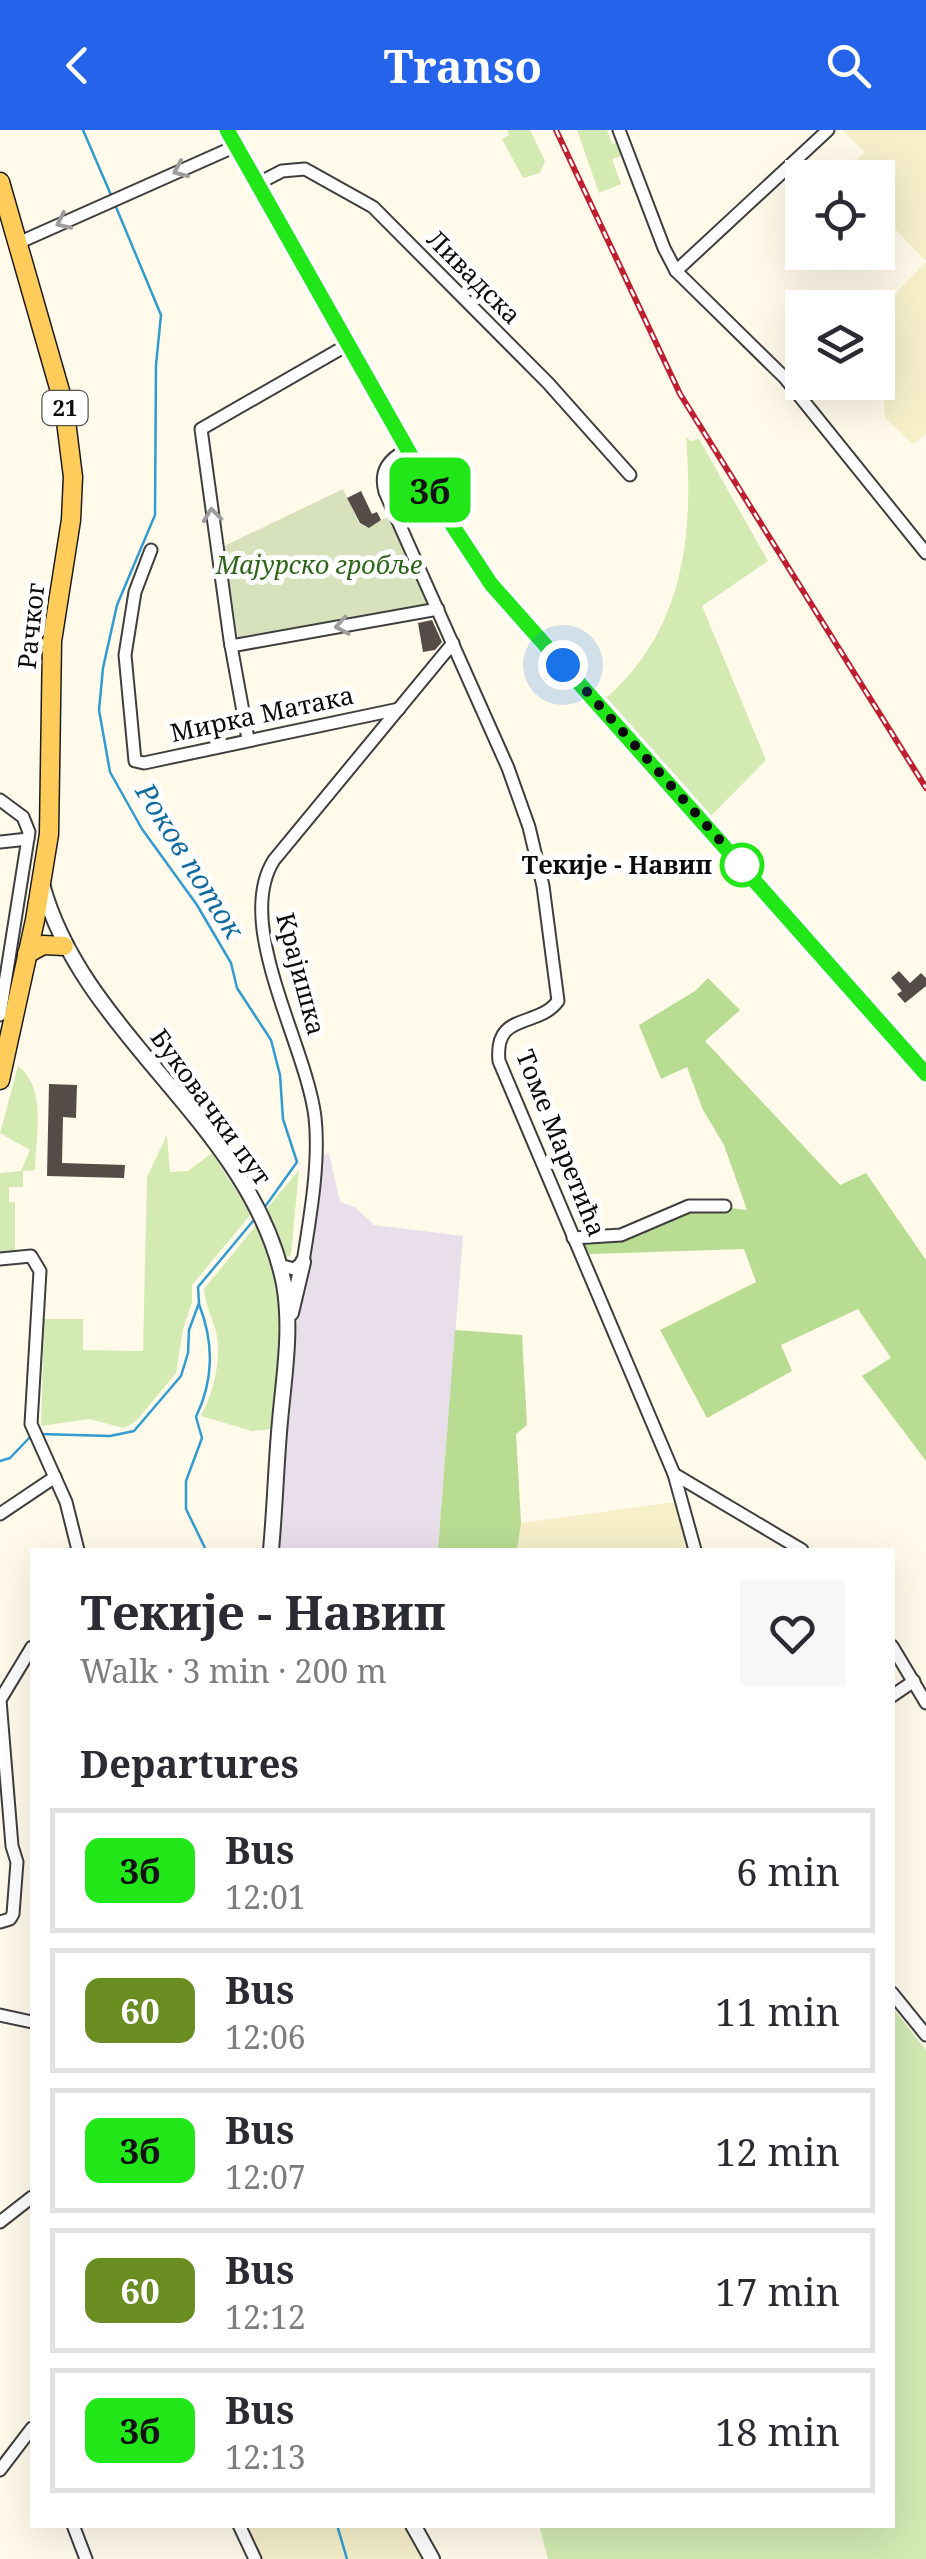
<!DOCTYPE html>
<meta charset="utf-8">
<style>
:root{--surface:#fff;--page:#f7f7f7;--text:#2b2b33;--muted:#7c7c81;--line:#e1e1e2;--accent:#2563eb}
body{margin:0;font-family:"Noto Serif",serif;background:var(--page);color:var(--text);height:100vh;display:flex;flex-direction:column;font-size:38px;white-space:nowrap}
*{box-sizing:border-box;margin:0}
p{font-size:32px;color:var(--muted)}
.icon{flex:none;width:55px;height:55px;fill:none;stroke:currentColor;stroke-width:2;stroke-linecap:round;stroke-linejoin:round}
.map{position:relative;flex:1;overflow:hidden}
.panel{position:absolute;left:30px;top:1418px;width:865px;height:980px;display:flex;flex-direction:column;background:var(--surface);border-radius:0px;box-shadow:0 10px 40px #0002}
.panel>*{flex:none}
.badge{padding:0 20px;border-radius:15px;font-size:35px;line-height:65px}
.tools{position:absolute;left:785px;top:30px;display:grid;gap:20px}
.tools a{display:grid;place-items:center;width:110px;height:110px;border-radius:0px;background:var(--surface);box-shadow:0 10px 40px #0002;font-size:50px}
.you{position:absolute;width:50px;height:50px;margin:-25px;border:8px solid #fff;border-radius:50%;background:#1a73e8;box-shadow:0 0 0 15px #1a73e833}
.map>.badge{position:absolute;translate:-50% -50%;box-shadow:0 0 0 5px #fff}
h2{padding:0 50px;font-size:38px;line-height:90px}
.round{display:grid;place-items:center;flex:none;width:105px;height:105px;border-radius:0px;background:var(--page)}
.summary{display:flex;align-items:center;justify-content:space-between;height:170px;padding:0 50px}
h1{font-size:48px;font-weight:700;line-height:75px}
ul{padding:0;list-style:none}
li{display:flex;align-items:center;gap:30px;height:125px;margin:0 20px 15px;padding:0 30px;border:5px solid var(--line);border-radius:0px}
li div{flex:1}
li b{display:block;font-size:38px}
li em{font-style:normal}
li .badge{min-width:110px;font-weight:700;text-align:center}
header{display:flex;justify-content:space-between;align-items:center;height:130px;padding:0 50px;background:var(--accent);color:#fff;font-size:45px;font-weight:700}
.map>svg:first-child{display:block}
.industrial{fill:#e9dfeb}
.farmland{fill:#f6efca}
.green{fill:#d3eab3}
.forest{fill:#b7dc92}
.cemetery{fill:#d7e1bb}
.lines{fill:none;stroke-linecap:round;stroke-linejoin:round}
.stream{stroke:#319cd2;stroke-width:2.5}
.building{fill:#554c48}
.minor-casing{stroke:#3f3f3f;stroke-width:15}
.tertiary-casing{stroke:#3f3f3f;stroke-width:18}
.secondary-casing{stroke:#2e2e2e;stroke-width:19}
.primary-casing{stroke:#1d1d1d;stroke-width:21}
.minor{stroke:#fff;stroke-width:11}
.tertiary{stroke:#fff;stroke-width:14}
.secondary{stroke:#ffefa5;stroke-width:15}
.primary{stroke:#fecc5b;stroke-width:18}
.rail-casing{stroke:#c01f31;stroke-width:6}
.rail{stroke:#fff;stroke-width:2.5;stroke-dasharray:8;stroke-linecap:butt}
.oneway{stroke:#9e9e9e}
.line-casing{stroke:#fff;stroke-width:22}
.line{stroke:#21e617;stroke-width:15}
.walk{stroke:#0c0c0c;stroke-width:10;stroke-dasharray:0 18}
.stop-dot{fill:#fff;stroke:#21e617;stroke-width:5}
.labels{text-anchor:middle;stroke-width:10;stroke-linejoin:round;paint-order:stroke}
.shield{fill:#fff;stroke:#555;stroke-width:2.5}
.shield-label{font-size:22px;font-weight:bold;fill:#0c0c0c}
.street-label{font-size:25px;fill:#0c0c0c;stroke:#fff}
.park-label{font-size:25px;font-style:italic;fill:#2e651a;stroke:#fff}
.stop-label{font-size:25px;font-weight:bold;fill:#0c0c0c;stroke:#fff;text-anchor:end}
.water-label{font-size:28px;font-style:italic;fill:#116ba1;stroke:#fff}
</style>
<header><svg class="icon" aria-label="back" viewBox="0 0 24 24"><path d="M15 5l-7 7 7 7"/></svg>Transo<svg class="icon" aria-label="search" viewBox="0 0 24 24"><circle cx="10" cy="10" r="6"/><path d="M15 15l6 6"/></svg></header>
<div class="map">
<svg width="926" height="2429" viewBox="0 0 926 2429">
<rect width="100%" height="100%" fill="#fffaea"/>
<path class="industrial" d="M329,1023L340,1072L355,1077L374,1095L463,1106L438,1420H277L311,1029Z"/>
<g class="farmland">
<path d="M842,0H926V131L878,81V48L842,44L865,22Z"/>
<path d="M926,132V303L913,314L885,288L878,182Z"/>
<path d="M675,1372L687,1420H517L521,1393Z"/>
<path d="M244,2395H409L428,2429H260Z"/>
</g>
<g class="green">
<path d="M507,0H530L545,31L540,43L523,48L502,9L509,5Z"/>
<path d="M577,0H607L612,14L620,12L624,25L612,29L621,54L599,63Z"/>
<path d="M686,307L691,311L699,309L768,431L702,476L766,630L709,688L604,570C684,501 694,406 686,307Z"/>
<path d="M18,936C47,957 36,1008 35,1040L23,1041V1057H9V1072H15V1120L0,1123V1043L21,1041L30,1020L0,1003Z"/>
<path d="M167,1005L170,1042L188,1041L212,1023L251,1084L192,1155V1172L183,1199L176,1243L136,1291L124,1298L89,1289L41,1296L44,1189H83V1220L143,1221L147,1047Z"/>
<path d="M299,1040L291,1125L281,1129L264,1082Z"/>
<path d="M257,1094C294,1155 279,1233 274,1299L252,1301L201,1286C214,1261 223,1226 215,1198C211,1185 205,1174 204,1159Z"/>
<path d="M893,1878L926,1920V2429H548L539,2395H892Z"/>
</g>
<g class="forest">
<path d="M708,848L740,880L705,911L840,1055L866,1043L926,1130V1331L862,1246L891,1228L858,1179L781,1215L792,1241L707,1288L660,1200L756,1152L744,1119L590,1124L580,1110L641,1105L679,1082L724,1077L747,1080L724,1015L703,980L687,937L661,949L639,895L695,861Z"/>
<path d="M455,1200L522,1205L527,1295L516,1304L521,1393L517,1420H438Z"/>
</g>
<path class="cemetery" d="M343,359L359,393L366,397L390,386L429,475L238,509L224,416Z"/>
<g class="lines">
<g class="stream">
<path d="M83,0L111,65"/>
<path d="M116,77L161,185L156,235L155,385L117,475L103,538L99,580L110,642L142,699L197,775L231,833L237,858L271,910L280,945L283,989L297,1032L262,1081"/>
<path d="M199,1174C214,1213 214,1249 196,1287L202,1308L186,1351V1379L206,1420"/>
<path d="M40,1304L110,1306L134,1301L181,1246L188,1223L189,1200L199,1173L198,1157L253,1091"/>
<path d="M0,1331L10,1328L32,1305"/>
<path d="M337,2395L347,2429"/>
</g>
</g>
<g class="building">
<path d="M361,361L372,384L377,382L381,390L369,398L360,393L347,368Z"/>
<path d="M432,490L442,512L435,520L423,522L418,493Z"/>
<path d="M899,841L910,853L921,843L926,848V856L905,873L897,864L902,861L891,848Z"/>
<path d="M49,954L77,955L76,988L63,987L62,1033L125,1035L124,1048L47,1046Z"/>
</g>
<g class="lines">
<g class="minor-casing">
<g id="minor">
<path d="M619,0L664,118L676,141L785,248L926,423"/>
<path d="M257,54L282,41L305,39L373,77L548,253L630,345"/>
<path d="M18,113L236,16"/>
<path d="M676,141L828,0"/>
<path d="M408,319C389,329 379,340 385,362L508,638L529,697L543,756L558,871C537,899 494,881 499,931L674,1344L695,1420"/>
<path d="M151,420L135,462L125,525L135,631L144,633L399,579"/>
<path d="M231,516L438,479"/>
<path d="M248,609L230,510L201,299L349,214"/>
<path d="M0,670L23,687L29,702L0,885"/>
<path d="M0,712L28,709"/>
<path d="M573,1108L621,1105L689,1076H725"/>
<path d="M0,1129L31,1126L40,1141L31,1294L66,1372L78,1420"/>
<path d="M279,1135L294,1139L303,1132C310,1087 320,1033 315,987C306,914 233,794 274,730L453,513"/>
<path d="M674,1344L802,1420"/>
<path d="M0,1384L55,1347"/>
<path d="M892,1516L926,1573"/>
<path d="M892,1566L914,1551"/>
<path d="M0,1792L10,1789L13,1784L17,1732L12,1716L0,1570L32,1517"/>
<path d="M892,1863L926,1905"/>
<path d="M0,1885L32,1892"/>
<path d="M0,2092L32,2067"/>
<path d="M0,2340L32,2298"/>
<path d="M73,2395L86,2429"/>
<path d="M239,2395L255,2429"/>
</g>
</g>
<g class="tertiary-casing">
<g id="tertiary">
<path d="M42,754C83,907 252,995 284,1154C292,1199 284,1246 280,1291C276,1334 275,1377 271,1420"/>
<path d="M291,1183L303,1132"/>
<path d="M413,2395L432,2429"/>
</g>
</g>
<g class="secondary-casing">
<path id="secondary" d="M227,0L439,375L491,453L926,944"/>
</g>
<g class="primary-casing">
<g id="primary">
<path d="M0,52L64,275L73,347L71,390L52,511L49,704L35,790L0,950"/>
<path d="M27,824L43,815L64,816"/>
</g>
</g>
<use href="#minor" class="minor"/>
<use href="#tertiary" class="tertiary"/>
<use href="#secondary" class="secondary"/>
<use href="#primary" class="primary"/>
<g class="rail-casing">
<path id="rail" d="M556,0L680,264L926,658"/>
</g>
<use href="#rail" class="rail"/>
</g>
<defs><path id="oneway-chevron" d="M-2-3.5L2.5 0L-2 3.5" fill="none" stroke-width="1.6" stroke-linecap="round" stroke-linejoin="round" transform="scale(2.5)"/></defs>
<g class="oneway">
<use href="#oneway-chevron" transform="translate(180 40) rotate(157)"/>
<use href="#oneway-chevron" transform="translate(63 92) rotate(155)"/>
<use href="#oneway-chevron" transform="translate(212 385) rotate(-97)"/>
<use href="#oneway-chevron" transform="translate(342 496) rotate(170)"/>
</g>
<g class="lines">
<g class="line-casing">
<path id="line" d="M227,0L439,375L491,454L926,944"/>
</g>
<use href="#line" class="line"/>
<path class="walk" d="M563,535L742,735"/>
</g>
<circle class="stop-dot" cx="742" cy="735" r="20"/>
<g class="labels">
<rect class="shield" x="42.5" y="261" width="45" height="34" rx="8"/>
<g class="shield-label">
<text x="65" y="286">21</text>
</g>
<g class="street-label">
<text transform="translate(474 147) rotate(45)" y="9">Ливадска</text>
<text transform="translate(31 496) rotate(-84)" y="9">Рачког</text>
<text transform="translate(262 584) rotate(-12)" y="9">Мирка Матака</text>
<text transform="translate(301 844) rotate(75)" y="9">Крајишка</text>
<text transform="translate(211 977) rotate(54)" y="9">Буковачки пут</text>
<text transform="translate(561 1013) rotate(68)" y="9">Томе Маретића</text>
</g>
<g class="park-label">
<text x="319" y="444">Мајурско гробље</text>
</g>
<g class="stop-label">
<text x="712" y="744">Текије - Навип</text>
</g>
<g class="water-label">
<text transform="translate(190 731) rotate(58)" y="10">Роков поток</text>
</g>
</g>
</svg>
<div class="tools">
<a><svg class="icon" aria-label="locate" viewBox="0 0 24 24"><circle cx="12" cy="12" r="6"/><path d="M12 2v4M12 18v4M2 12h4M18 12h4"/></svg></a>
<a><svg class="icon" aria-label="layers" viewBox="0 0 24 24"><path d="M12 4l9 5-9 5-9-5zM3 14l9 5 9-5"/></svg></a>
</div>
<div class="you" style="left:563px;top:535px"></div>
<b class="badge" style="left:430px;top:360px;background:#21e617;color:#111">3б</b>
<section class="panel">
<div class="summary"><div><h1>Текије - Навип</h1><p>Walk · 3 min · 200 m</p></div><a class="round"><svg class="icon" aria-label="heart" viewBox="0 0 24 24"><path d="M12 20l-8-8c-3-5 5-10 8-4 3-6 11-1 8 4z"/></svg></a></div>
<h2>Departures</h2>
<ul>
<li><span class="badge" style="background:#21e617;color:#111">3б</span><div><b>Bus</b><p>12:01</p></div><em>6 min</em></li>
<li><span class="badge" style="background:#6b8e23;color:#fff">60</span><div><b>Bus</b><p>12:06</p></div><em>11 min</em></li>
<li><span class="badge" style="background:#21e617;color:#111">3б</span><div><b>Bus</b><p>12:07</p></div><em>12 min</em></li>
<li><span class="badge" style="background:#6b8e23;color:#fff">60</span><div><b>Bus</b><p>12:12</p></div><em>17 min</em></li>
<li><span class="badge" style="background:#21e617;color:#111">3б</span><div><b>Bus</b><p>12:13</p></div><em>18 min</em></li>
</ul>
</section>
</div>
